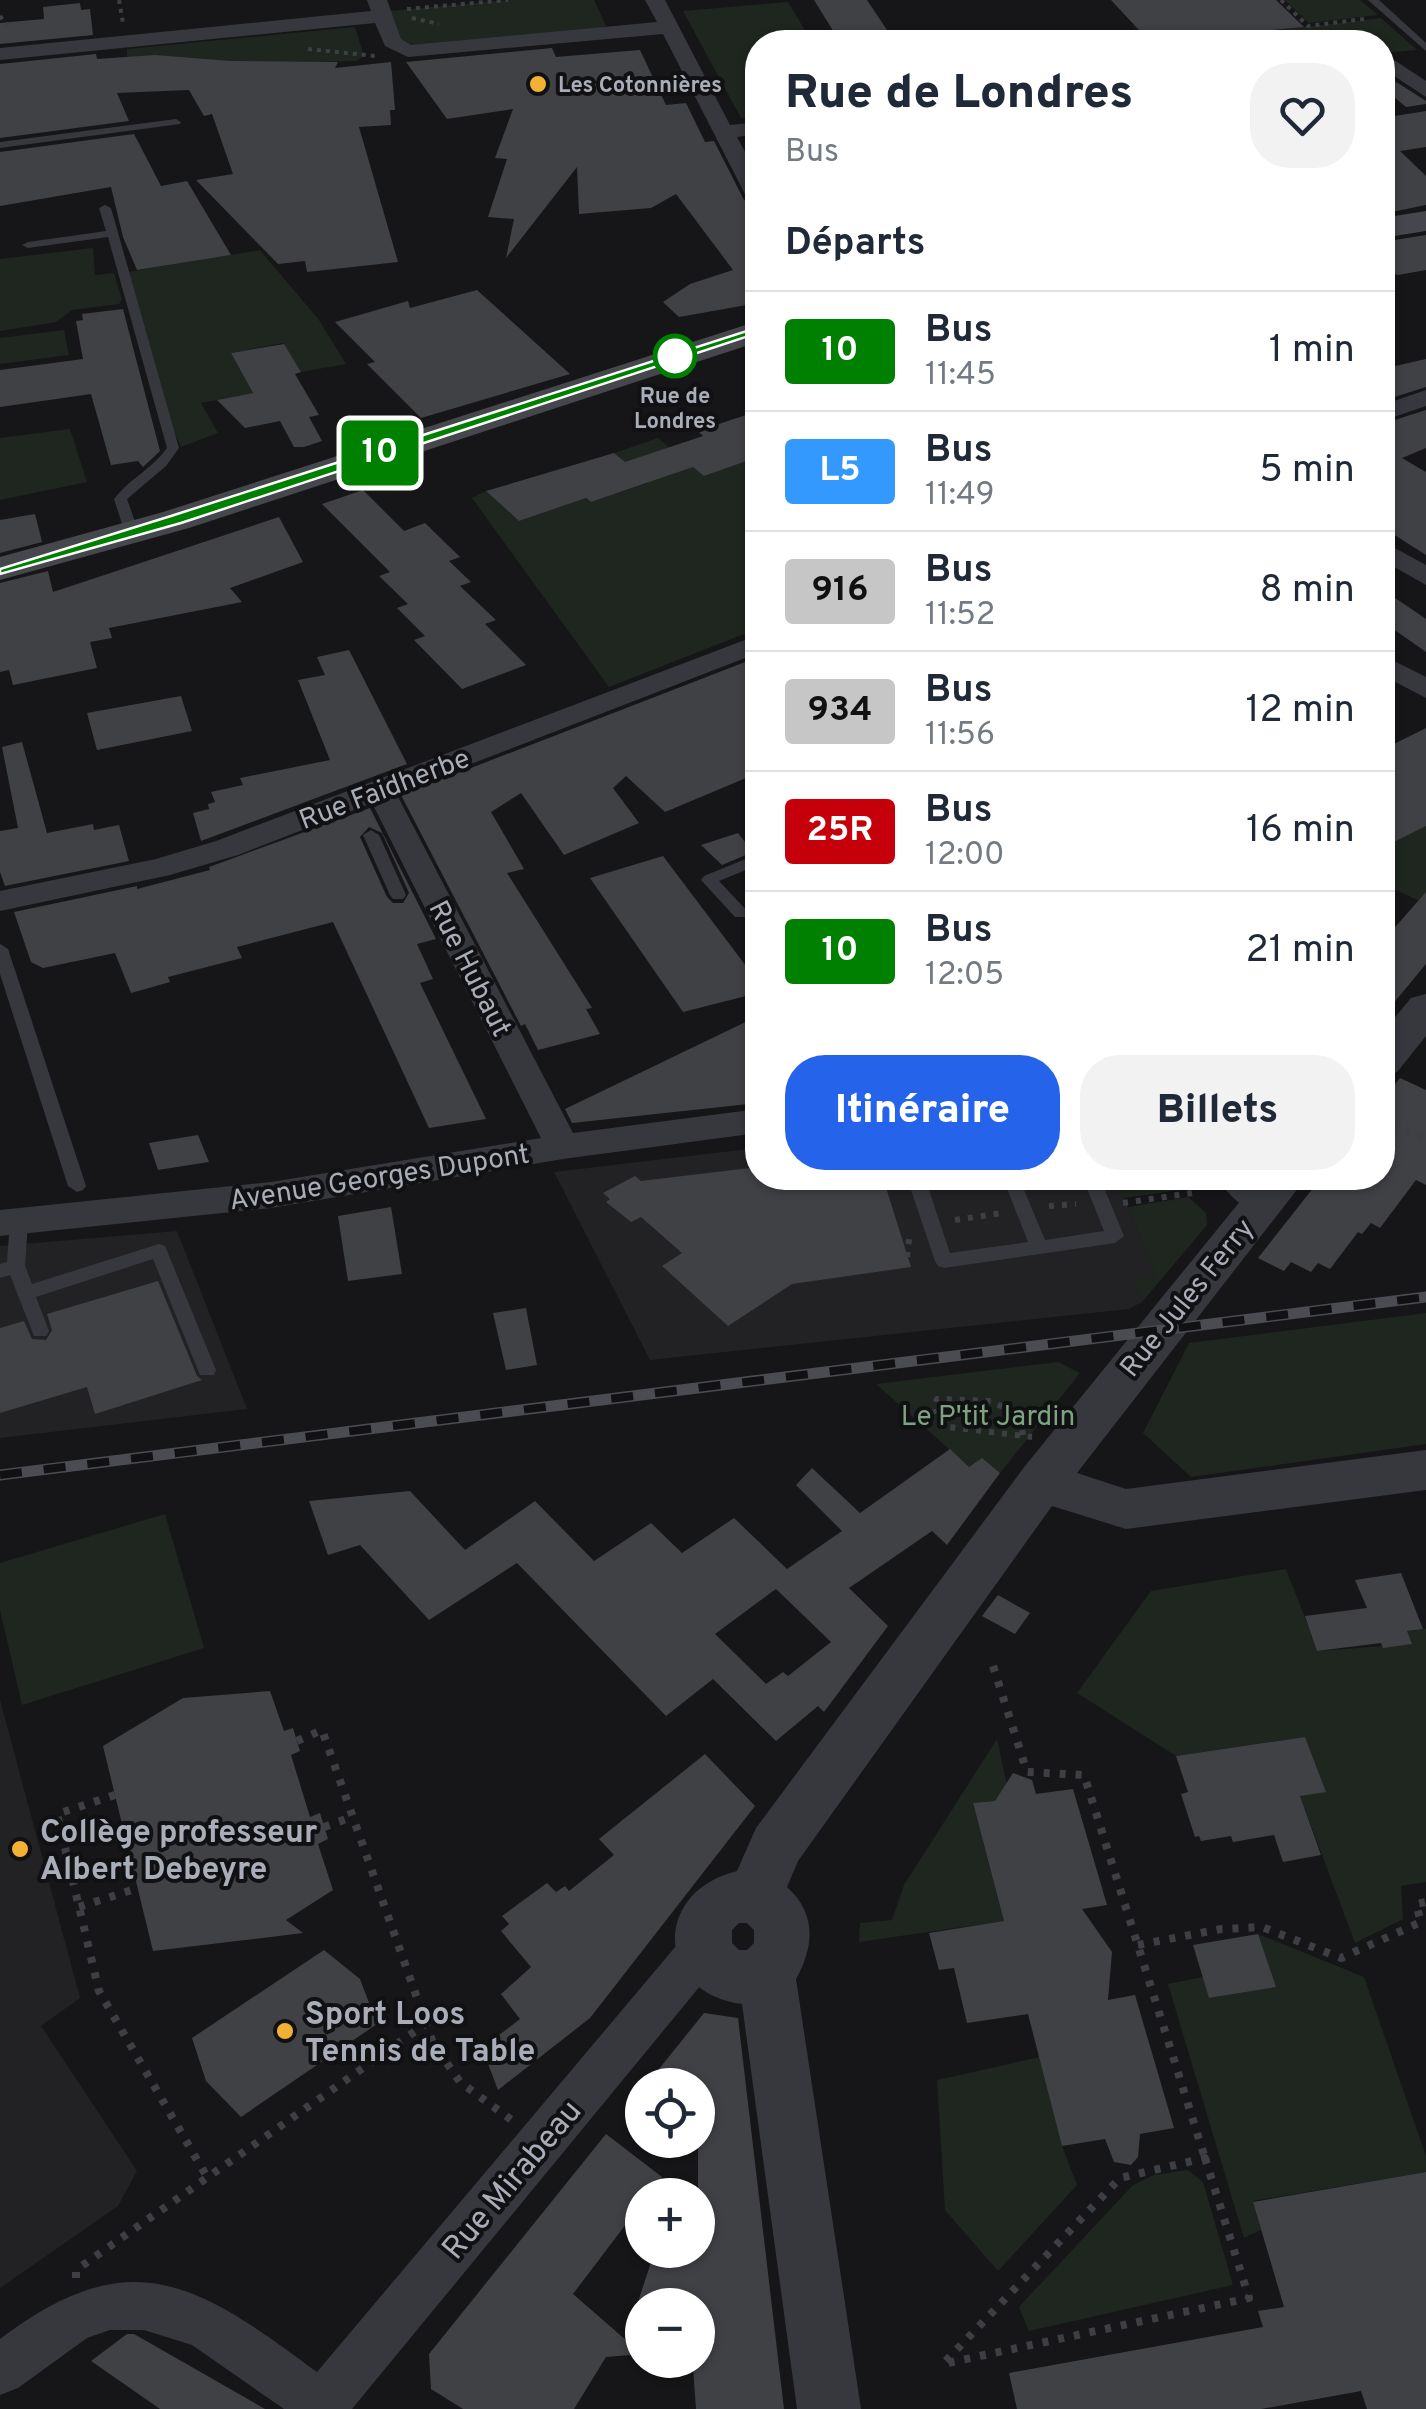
<!DOCTYPE html>
<html lang="fr">
<meta charset="utf-8">
<style>
:root{--surface:#fff;--page:#f2f2f3;--text:#1f2937;--muted:#747a83;--line:#e0e1e3;--accent:#2563eb}
body{margin:0;font-family:Overpass,sans-serif;background:var(--page);color:var(--text);height:100vh;display:flex;flex-direction:column;font-size:38px;white-space:nowrap}
*{box-sizing:border-box;margin:0}
p{font-size:32px;color:var(--muted)}
.icon{flex:none;width:55px;height:55px;fill:none;stroke:currentColor;stroke-width:2;stroke-linecap:round;stroke-linejoin:round}
.map{position:relative;flex:1;overflow:hidden}
.side{position:absolute;left:745px;top:30px;width:650px;height:1160px;display:flex;flex-direction:column;background:var(--surface);border-radius:40px;box-shadow:0 2px 8px #0004}
.side>*{flex:none}
.badge{padding:0 20px;border-radius:8px;font-size:35px;line-height:65px}
.buttons{position:absolute;left:625px;top:2068px;display:grid;gap:20px}
.buttons a{display:grid;place-items:center;width:90px;height:90px;border-radius:50%;background:var(--surface);box-shadow:0 2px 8px #0004;font-size:50px}
.map>.badge{position:absolute;translate:-50% -50%;box-shadow:0 0 0 5px #fff}
h2{padding:0 40px;font-size:38px;line-height:90px}
.round{display:grid;place-items:center;flex:none;width:105px;height:105px;border-radius:40px;background:var(--page)}
.head{display:flex;align-items:center;justify-content:space-between;height:170px;padding:0 40px}
h1{font-size:48px;font-weight:800;line-height:75px}
.button{display:flex;gap:20px;margin-top:auto;padding:20px 40px}
.button a{flex:1;height:115px;border-radius:40px;background:var(--accent);color:#fff;font-size:40px;font-weight:800;line-height:115px;text-align:center}
.button a+a{background:var(--page);color:var(--text)}
ul{padding:0;list-style:none}
li{display:flex;align-items:center;gap:30px;height:120px;padding:0 40px;border-top:2px solid var(--line)}
li div{flex:1}
li b{display:block;font-size:38px}
li em{font-style:normal}
li .badge{min-width:110px;font-weight:700;text-align:center}
.map>svg:first-child{display:block}
.built{fill:#222225}
.green{fill:#1e261f}
.building{fill:#404145;fill-rule:evenodd}
.lines{fill:none;stroke-linecap:round;stroke-linejoin:round}
.path-far2{stroke:#3d3f44;stroke-width:4;stroke-dasharray:4 5;stroke-linecap:butt}
.path-far1{stroke:#3d3f44;stroke-width:6;stroke-dasharray:5 8;stroke-linecap:butt}
.path{stroke:#3d3f44;stroke-width:8;stroke-dasharray:6 10;stroke-linecap:butt}
.service{fill:#37383d;fill-rule:evenodd}
.minor{fill:#37383d;fill-rule:evenodd}
.tertiary{fill:#37383d;fill-rule:evenodd}
.secondary{fill:#45474d;fill-rule:evenodd}
.rail-casing{stroke:#4a4c52;stroke-width:11}
.rail{stroke:#111113;stroke-width:8;stroke-dasharray:22;stroke-linecap:butt}
.line{fill:#008001;stroke:#fff;stroke-width:2.5}
.poi-dot{fill:#f2b134;stroke:#111113;stroke-width:4}
.stop-dot{fill:#fff;stroke:#008001;stroke-width:5}
.labels{text-anchor:middle;stroke-width:8;stroke-linejoin:round;paint-order:stroke}
.far-poi-label{font-size:22px;font-weight:bold;fill:#a8adb8;stroke:#111113;text-anchor:start}
.far-stop-label{font-size:22px;font-weight:bold;fill:#a8adb8;stroke:#111113}
.street-label{font-size:28px;fill:#a8adb8;stroke:#111113}
.park-label{font-size:28px;fill:#7fa381;stroke:#111113}
.near-poi-label{font-size:32px;font-weight:bold;fill:#a8adb8;stroke:#111113;text-anchor:start}
.near-street-label{font-size:32px;fill:#a8adb8;stroke:#111113}
</style>
<div class="map">
<svg width="1426" height="2409" viewBox="0 0 1426 2409">
<rect width="100%" height="100%" fill="#161618"/>
<g class="built">
<path d="M757,1148L758,1178H1116L1157,1277L1134,1280L1142,1302L1129,1309L650,1360L554,1172Z"/>
<path d="M177,1231L247,1409L0,1438V1246Z"/>
<path d="M0,1700L80,1998L41,2026L137,2171L118,2206L0,2288Z"/>
</g>
<g class="green">
<path d="M508,0H594L606,26L591,31L417,47L400,41L388,11Z"/>
<path d="M1285,0H1360L1378,15L1309,23Z"/>
<path d="M788,2L812,42H758L757,117L741,118L683,11Z"/>
<path d="M1381,18L1417,50L1383,53L1382,42H1177Z"/>
<path d="M355,27L364,56L356,61L127,65V49Z"/>
<path d="M93,248L95,275L114,273L122,299L119,304L72,310L56,322L0,331V259Z"/>
<path d="M260,250L319,320L346,364L301,372L283,343L231,353L253,393L201,403L218,433L181,447L168,418L128,272Z"/>
<path d="M64,330L69,355L0,364V338Z"/>
<path d="M70,429L87,482L0,500V438Z"/>
<path d="M658,438L704,476L749,460L757,451V629L609,687L472,498L486,491L519,521L586,498L591,502L648,483L614,453Z"/>
<path d="M1426,826V904L1383,884V848Z"/>
<path d="M1116,1178H1166L1180,1190L1124,1198Z"/>
<path d="M1188,1197L1206,1213L1207,1225L1142,1302L1133,1280L1156,1276L1128,1207Z"/>
<path d="M1426,1313V1444L1191,1477L1143,1433L1189,1343Z"/>
<path d="M1058,1362L1080,1373L1000,1473L982,1459L969,1467L876,1384Z"/>
<path d="M165,1514L204,1648L22,1705L0,1610V1563Z"/>
<path d="M1286,1569L1318,1651L1411,1644L1407,1631L1426,1629V1882L1401,1886L1403,1919L1355,1943L1300,1796L1305,1737L1176,1756L1077,1693L1151,1591Z"/>
<path d="M997,1739L1010,1799L973,1804L1004,1921L859,1942L860,1923L892,1920L904,1885Z"/>
<path d="M1258,1934L1364,1977L1426,2156V2172L1253,2201L1261,2230L1244,2238L1168,1984L1203,1977L1210,1998L1275,1987Z"/>
<path d="M1040,2057L1062,2146L1077,2185L998,2271L945,2210L937,2080Z"/>
<path d="M1187,2170L1203,2182L1233,2285L1029,2331L1019,2307L1133,2185L1154,2175Z"/>
</g>
<g class="building">
<path d="M814,0H867L895,42H840Z"/>
<path d="M1111,0H1276L1304,27L1150,42Z"/>
<path d="M80,3L81,10L90,9L93,35L0,44V23L44,19L43,7Z"/>
<path d="M552,48L556,57L640,50L666,105L686,103L705,142L714,141L744,200L758,208V303L679,317L663,302L690,284L733,270L676,194L651,208L579,214L577,167L506,258L514,219L488,217L507,159L495,158L513,109L447,119L406,62Z"/>
<path d="M96,54L97,59L155,55L230,61L338,62L335,68L391,62L395,110H390L391,125L359,127L398,262L307,272L305,261L278,264L196,180L233,174L212,114L204,116L189,90L117,93L129,121L0,138V64Z"/>
<path d="M1390,78L1426,101V104L1406,107L1382,87V79Z"/>
<path d="M1426,111V147L1400,151L1426,176V205L1382,214V118Z"/>
<path d="M134,134L161,186L187,181L231,255L137,270L123,237L111,187L0,206V152Z"/>
<path d="M1426,235V270L1398,275L1382,271V242Z"/>
<path d="M477,290L570,374L421,418L367,364L375,362L335,322L408,301L410,308Z"/>
<path d="M123,309L160,451L143,467L138,461L111,465L91,394L0,407V370L83,359L76,321L83,320L82,314Z"/>
<path d="M284,344L301,372L295,374L319,415L309,417L322,441L304,447H294L280,421L245,428L217,400L253,393L231,353Z"/>
<path d="M1426,359V387L1382,401V369Z"/>
<path d="M1426,410V448L1402,458L1426,472V555L1382,527V424Z"/>
<path d="M758,411V457L704,476L693,467L591,502L586,498L519,521L486,491L614,453L625,462L703,436L698,431Z"/>
<path d="M363,490L404,531L425,523L460,557L449,561L471,582L460,586L496,620L485,624L526,665L462,689L414,640L425,636L397,608L408,604L379,576L390,572L322,504Z"/>
<path d="M35,514L42,542L0,553V520Z"/>
<path d="M279,517L303,562L230,588L242,602L109,628L112,638L90,642L97,668L13,685L9,670L0,672V583L48,571L53,592Z"/>
<path d="M1382,589L1426,619V652L1382,621Z"/>
<path d="M349,650L407,764L201,841L193,813L209,809L208,804L215,802L211,792L243,785L240,778L330,760L298,680L325,675L317,657Z"/>
<path d="M758,657V773L665,812L626,776L613,788L639,823L564,855L521,793L491,812L524,869L507,873L592,1008L586,1009L600,1034L538,1050L525,1024L521,1026L401,795Z"/>
<path d="M181,696L192,731L97,750L87,713Z"/>
<path d="M1426,728V826L1382,848V750Z"/>
<path d="M22,742L47,833L93,824L94,830L119,825L129,861L5,886L0,872V831L18,828L2,747Z"/>
<path d="M370,808L436,939L417,944L433,979L420,983L486,1119L429,1128L333,922L237,947L242,958L168,977L170,982L131,993L115,953L43,968L31,962L14,912L137,886V889L210,870L209,867ZM369,827L382,833L409,893L403,903H393L387,897L360,837Z"/>
<path d="M738,833L753,852L722,865L701,845Z"/>
<path d="M663,856L758,982V993L683,1012L590,878Z"/>
<path d="M1426,892V964L1382,1017V942Z"/>
<path d="M758,1016V1103L572,1123L565,1109Z"/>
<path d="M1400,1078L1426,1090V1185L1416,1180L1380,1228L1371,1223L1362,1234L1358,1232L1330,1269L1318,1263L1311,1272L1291,1262L1284,1271L1258,1258L1321,1178H1382V1099Z"/>
<path d="M198,1135L209,1162L158,1170L149,1143Z"/>
<path d="M758,1167V1178H883L911,1267L792,1284L728,1326L662,1266L682,1253L641,1217L631,1222L606,1202L610,1199L603,1193L635,1176L641,1181Z"/>
<path d="M391,1207L402,1274L348,1281L338,1216Z"/>
<path d="M158,1281L197,1376L202,1380L95,1414L87,1387L0,1413V1328L24,1321L32,1339L46,1340L52,1330L47,1314Z"/>
<path d="M526,1308L537,1365L506,1370L493,1313Z"/>
<path d="M950,1449L969,1467L982,1458L1000,1473L947,1545L932,1531L849,1588L888,1626L824,1712L818,1706L776,1741L713,1679L666,1716L517,1563L429,1620L360,1545L328,1555L309,1501L410,1491L465,1550L535,1501L594,1561L651,1523L682,1553L734,1518L787,1569L842,1531L796,1485L812,1468L860,1513ZM776,1589L831,1642L788,1676L783,1672L766,1684L715,1634Z"/>
<path d="M1401,1573L1423,1629L1407,1631L1412,1644L1383,1648L1381,1643L1317,1651L1305,1616L1367,1608L1355,1580Z"/>
<path d="M998,1595L1030,1613L1015,1634L982,1616Z"/>
<path d="M270,1691L284,1731L293,1728L300,1751L291,1755L310,1817L320,1813L328,1839L318,1844L333,1890L286,1920L303,1933L153,1951L103,1746L183,1698Z"/>
<path d="M1305,1737L1326,1792L1300,1796L1321,1855L1283,1862L1274,1835L1233,1842L1231,1836L1201,1841L1199,1836L1195,1837L1181,1794L1188,1792L1176,1756Z"/>
<path d="M705,1754L755,1806L590,2018L498,2090L482,2048L520,2019L501,1994L531,1967L501,1931L509,1924L502,1916L547,1883L556,1892L565,1886L569,1891L614,1855L599,1839Z"/>
<path d="M1013,1773L1032,1780L1036,1794L1073,1789L1107,1905L1082,1909L1112,1952L1108,2000L1135,1995L1174,2128L1140,2134L1138,2157L1131,2165L1114,2162L1105,2139L1062,2146L1028,2014L967,2023L954,1968L939,1970L929,1933L1004,1921L973,1803L995,1801Z"/>
<path d="M1258,1934L1276,1987L1209,1998L1193,1945Z"/>
<path d="M324,1950L360,1979L377,2024L241,2117L206,2081L192,2038Z"/>
<path d="M704,2013L738,2018L784,2409H696L693,2368L698,2367V2305H637L655,2250H698V2085H646Z"/>
<path d="M606,2134L662,2177L648,2195H642V2203L573,2294L642,2354L606,2357L574,2409H463L431,2389L429,2354Z"/>
<path d="M1426,2172V2409H1367L1361,2391L1261,2409H1017L1009,2373L1263,2327L1258,2311L1284,2307L1253,2202Z"/>
<path d="M127,2334H134L265,2409H160L91,2361Z"/>
</g>
<g class="lines">
<g class="path-far2">
<path d="M119,0L123,23"/>
<path d="M1281,0L1308,26L1364,19"/>
<path d="M407,9L508,0"/>
<path d="M0,16L11,30"/>
<path d="M412,18L439,24"/>
<path d="M308,49L375,56"/>
</g>
<g class="path-far1">
<path d="M1382,1119L1426,1140"/>
<path d="M1123,1203L1192,1193"/>
<path d="M1049,1206L1076,1204"/>
<path d="M955,1220L1002,1213"/>
<path d="M907,1257L909,1239"/>
<path d="M1023,1435L1019,1415L991,1401L937,1399L933,1410L938,1420L949,1427L1032,1437"/>
</g>
<g class="path">
<path d="M993,1666L1027,1772L1084,1775L1205,2158"/>
<path d="M297,1741L322,1730L433,2043L460,2082L513,2121"/>
<path d="M115,1795L57,1814L99,1991L207,2177"/>
<path d="M324,1827L352,1817"/>
<path d="M79,1907L138,1888"/>
<path d="M1138,1945L1221,1929L1262,1927L1341,1958L1421,1922L1416,1904L1426,1902"/>
<path d="M1205,2158L1249,2298L943,2364L1120,2178Z"/>
<path d="M76,2278V2270L424,2025"/>
</g>
<g class="service">
<path d="M1368,0H1379L1426,43V51Z"/>
<path d="M176,119L181,122L180,124L0,148V142Z"/>
<path d="M105,205L111,208L179,448L166,466L127,499L139,533L132,537L125,533L114,499C129,479 152,469 167,448L108,237L28,248L22,245L28,242L106,231L99,208Z"/>
<path d="M371,830L379,835L406,895L403,899H393L390,895L363,835Z"/>
<path d="M758,854V865L719,881L749,913L747,917H735L701,880L704,876Z"/>
<path d="M0,944L8,949L86,1186L83,1190L77,1192L68,1186L0,974Z"/>
<path d="M907,1178H925L950,1253L1028,1242L1003,1178H1019L1045,1240L1104,1231L1083,1178H1100L1124,1236L1115,1243L944,1268L938,1266L935,1261Z"/>
<path d="M19,1216L28,1222L25,1266L32,1284L159,1244L165,1246L216,1370L214,1375H200L198,1370L153,1259L36,1297L49,1331L46,1336H34L10,1275L0,1278V1264L7,1262L10,1222Z"/>
</g>
<g class="minor">
<path d="M367,0H387L401,39L411,45L657,22L645,0H665L730,125L758,122V134L737,137L758,176V204L747,198L663,34L408,57L385,46L375,23L0,60V48L371,11Z"/>
<path d="M1388,56L1426,81V97L1382,68V57Z"/>
<path d="M1426,390V406L1382,421V405Z"/>
<path d="M1391,546L1426,565V585L1382,560V548Z"/>
<path d="M758,635V653L396,793L573,1133L758,1109V1133L563,1159L271,1208L0,1236V1210L271,1182L541,1138L372,803L238,855L170,875L0,911V891L156,859L216,841Z"/>
<path d="M1382,655L1426,677V698L1382,675Z"/>
<path d="M1218,1178H1257L1280,1202L1275,1211C1252,1218 1229,1198 1218,1178Z"/>
<path d="M703,1927L719,1933L725,1948L719,1963L352,2409H284L192,2345L144,2330H110L87,2338L18,2388L0,2395V2339C132,2239 198,2284 317,2372L687,1933Z"/>
</g>
<g class="tertiary">
<path d="M1426,994V1036L1397,1072L1382,1077V1033L1411,998Z"/>
<path d="M1259,1178H1306L1077,1473L1126,1489L1426,1450V1490L1126,1529L1052,1506L798,1861L787,1887C817,1914 814,1947 796,1979L861,2409H797L742,2004C656,1993 651,1892 737,1871L756,1828L1025,1466ZM739,1923H747L754,1930V1943L747,1950H739L732,1943V1930Z"/>
</g>
<g class="secondary">
<path d="M1426,211V231L1382,238V218Z"/>
<path d="M758,321V342L189,528L0,580V557L163,512Z"/>
</g>
<g class="rail-casing">
<path id="rail" d="M0,1475L1426,1297"/>
</g>
<use href="#rail" class="rail"/>
</g>
<path class="line" d="M753,329L764,331L181,523L0,574V569L171,516Z"/>
<g class="poi-dot">
<circle cx="538" cy="84" r="10"/>
<circle cx="20" cy="1849" r="10"/>
<circle cx="285" cy="2031" r="10"/>
</g>
<circle class="stop-dot" cx="675" cy="356" r="20"/>
<g class="labels">
<g class="far-poi-label">
<text x="558" y="92">Les Cotonnières</text>
</g>
<g class="far-stop-label">
<text x="675" y="403">Rue de<tspan x="675" dy="25">Londres</tspan></text>
</g>
<g class="street-label">
<text transform="translate(384 788) rotate(-21)" y="10">Rue Faidherbe</text>
<text transform="translate(471 968) rotate(63)" y="10">Rue Hubaut</text>
<text transform="translate(379 1176) rotate(-9)" y="10">Avenue Georges Dupont</text>
<text transform="translate(1186 1297) rotate(-51)" y="10">Rue Jules Ferry</text>
</g>
<g class="park-label">
<text x="988" y="1425">Le P'tit Jardin</text>
</g>
<g class="near-poi-label">
<text x="40" y="1842">Collège professeur<tspan x="40" dy="37">Albert Debeyre</tspan></text>
<text x="305" y="2024">Sport Loos<tspan x="305" dy="37">Tennis de Table</tspan></text>
</g>
<g class="near-street-label">
<text transform="translate(511 2179) rotate(-50)" y="11">Rue Mirabeau</text>
</g>
</g>
</svg>
<div class="buttons">
<a><svg class="icon" aria-label="locate" viewBox="0 0 24 24"><circle cx="12" cy="12" r="6"/><path d="M12 2v4M12 18v4M2 12h4M18 12h4"/></svg></a>
<a>+</a>
<a>−</a>
</div>
<b class="badge" style="left:380px;top:453px;background:#008001;color:#fff">10</b>
<section class="side">
<div class="head"><div><h1>Rue de Londres</h1><p>Bus</p></div><a class="round"><svg class="icon" aria-label="heart" viewBox="0 0 24 24"><path d="M12 20l-8-8c-3-5 5-10 8-4 3-6 11-1 8 4z"/></svg></a></div>
<h2>Départs</h2>
<ul>
<li><span class="badge" style="background:#008001;color:#fff">10</span><div><b>Bus</b><p>11:45</p></div><em>1 min</em></li>
<li><span class="badge" style="background:#39f;color:#fff">L5</span><div><b>Bus</b><p>11:49</p></div><em>5 min</em></li>
<li><span class="badge" style="background:#c6c6c6;color:#111">916</span><div><b>Bus</b><p>11:52</p></div><em>8 min</em></li>
<li><span class="badge" style="background:#c6c6c6;color:#111">934</span><div><b>Bus</b><p>11:56</p></div><em>12 min</em></li>
<li><span class="badge" style="background:#c5000a;color:#fff">25R</span><div><b>Bus</b><p>12:00</p></div><em>16 min</em></li>
<li><span class="badge" style="background:#008001;color:#fff">10</span><div><b>Bus</b><p>12:05</p></div><em>21 min</em></li>
</ul>
<div class="button"><a>Itinéraire</a><a>Billets</a></div>
</section>
</div>
